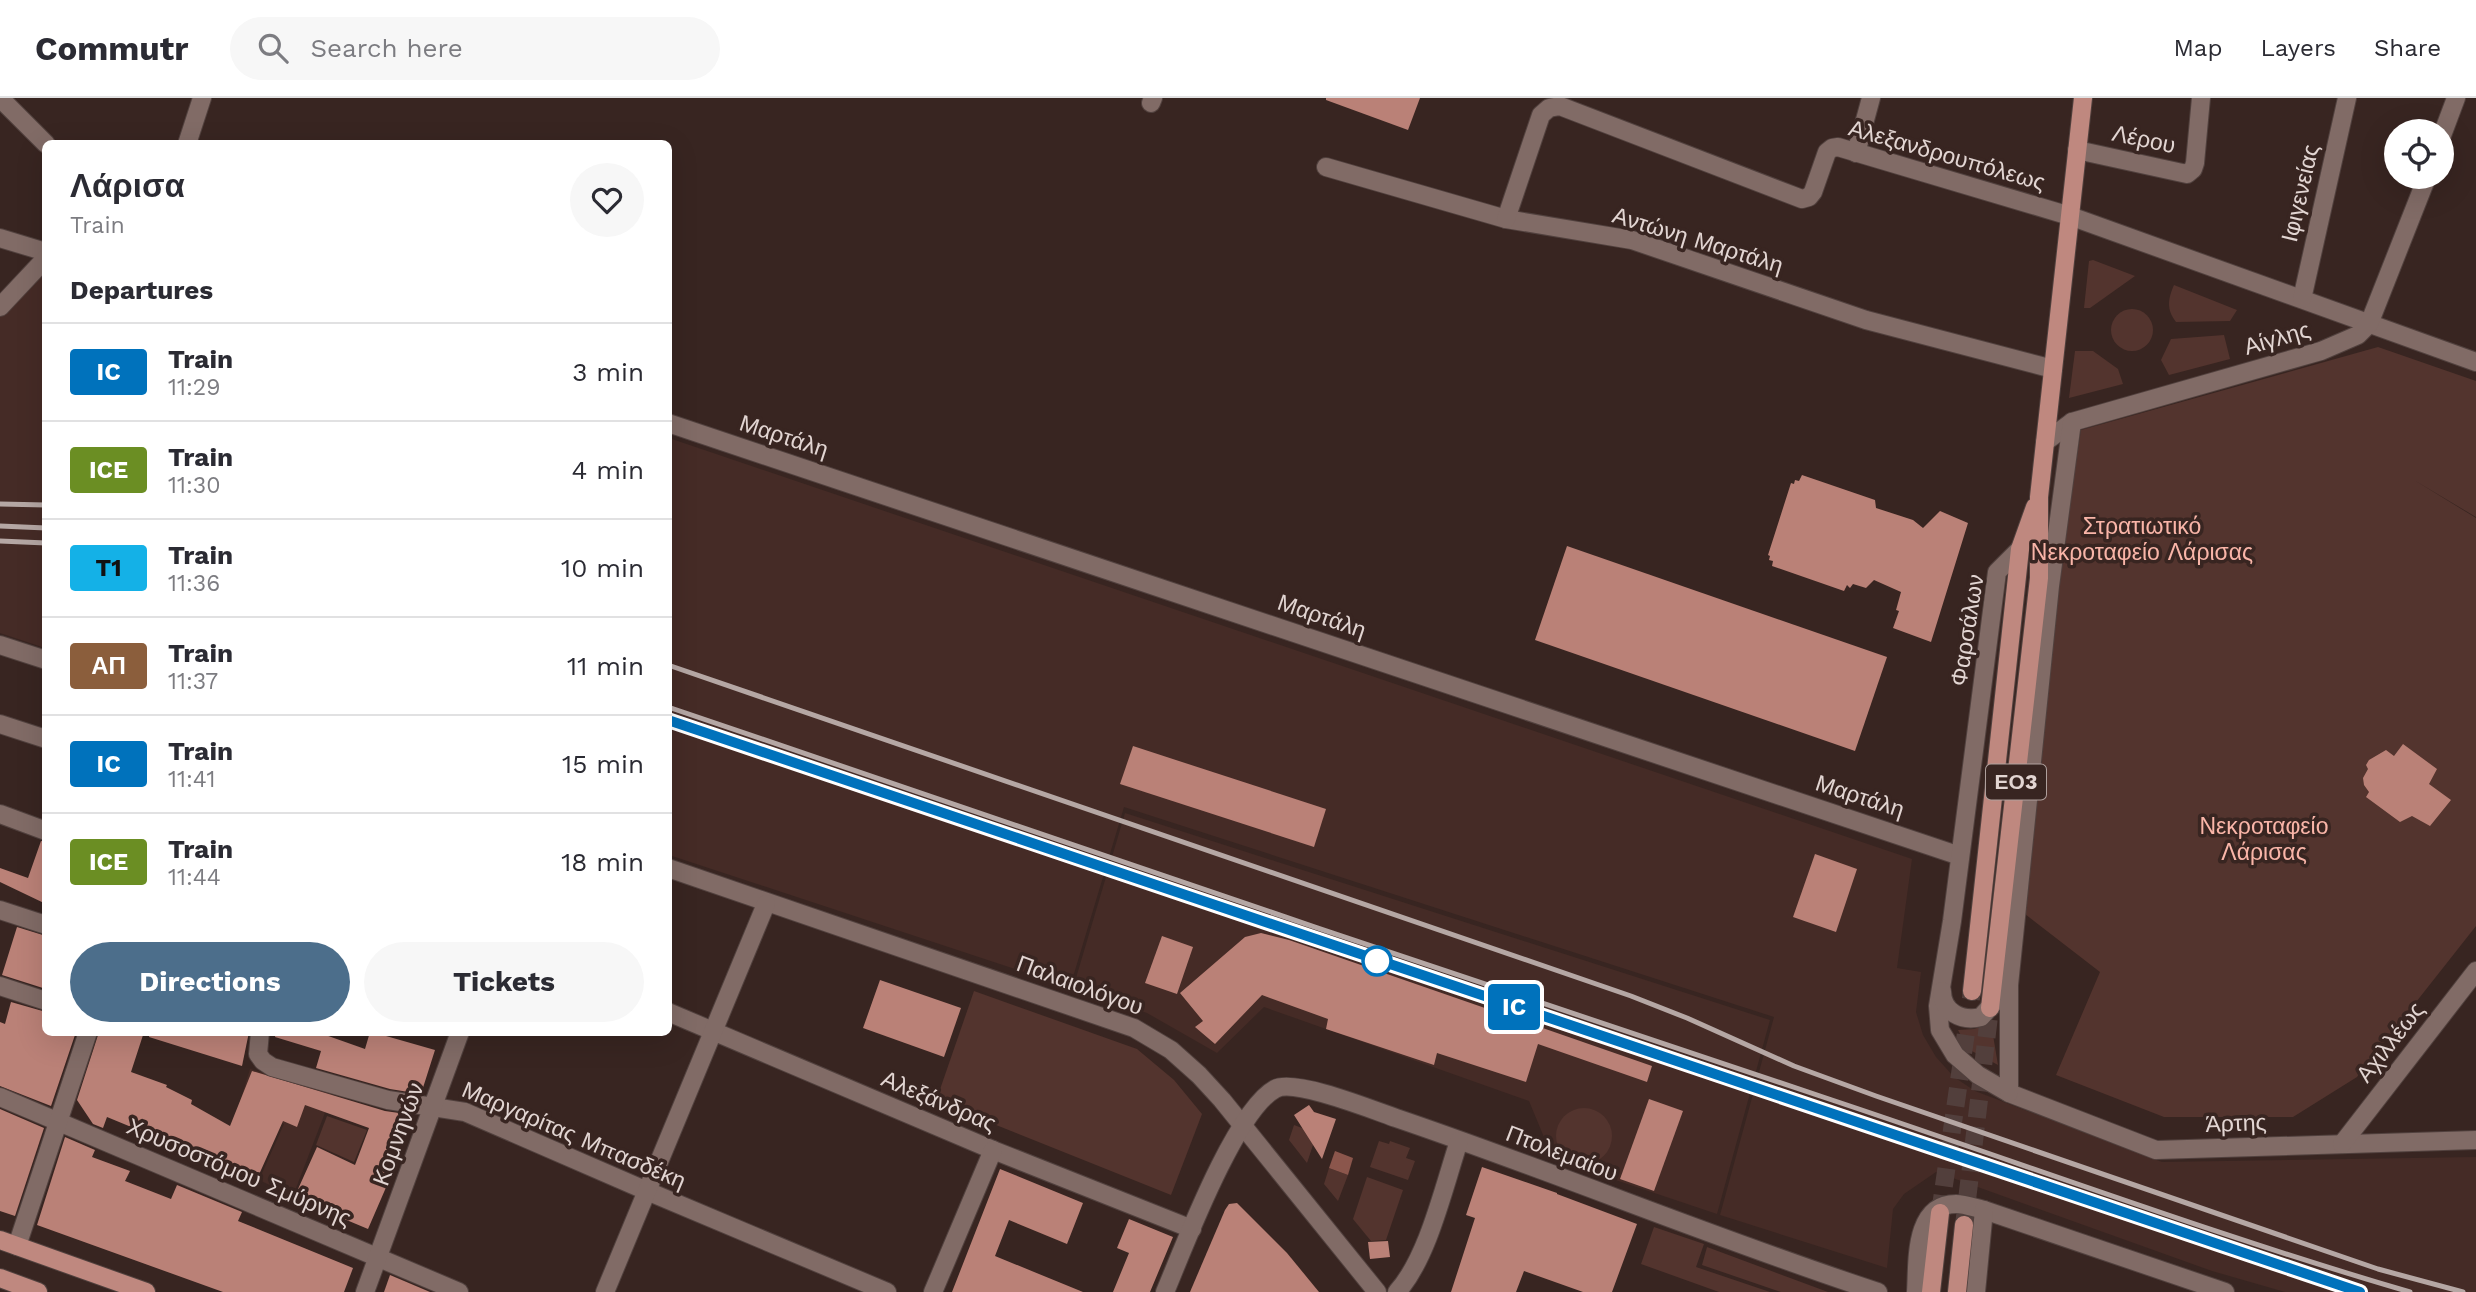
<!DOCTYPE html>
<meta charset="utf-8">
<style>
:root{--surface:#fff;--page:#f7f7f7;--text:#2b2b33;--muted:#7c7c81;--line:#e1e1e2;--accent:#4c6e8b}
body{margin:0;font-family:"Work Sans",sans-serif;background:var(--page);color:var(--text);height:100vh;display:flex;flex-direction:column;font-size:26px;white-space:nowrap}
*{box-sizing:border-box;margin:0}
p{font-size:23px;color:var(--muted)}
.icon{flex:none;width:38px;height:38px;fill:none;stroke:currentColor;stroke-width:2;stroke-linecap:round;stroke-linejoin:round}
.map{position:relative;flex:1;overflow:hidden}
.details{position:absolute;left:42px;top:42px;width:630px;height:896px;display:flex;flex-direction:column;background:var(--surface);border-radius:10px;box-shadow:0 7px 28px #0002}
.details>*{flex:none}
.badge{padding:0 14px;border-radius:5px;font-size:24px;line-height:46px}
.buttons{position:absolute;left:2384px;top:21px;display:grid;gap:14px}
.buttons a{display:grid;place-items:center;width:70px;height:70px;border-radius:50%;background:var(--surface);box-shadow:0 7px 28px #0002;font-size:35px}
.map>.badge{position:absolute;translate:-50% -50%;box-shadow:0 0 0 4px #fff}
h2{padding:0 28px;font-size:26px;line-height:63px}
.round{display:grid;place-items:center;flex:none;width:74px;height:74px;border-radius:37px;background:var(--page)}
.head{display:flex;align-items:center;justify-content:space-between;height:119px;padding:0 28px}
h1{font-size:33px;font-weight:700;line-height:52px}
.primary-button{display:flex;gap:14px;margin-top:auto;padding:14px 28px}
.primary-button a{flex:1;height:80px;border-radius:42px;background:var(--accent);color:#fff;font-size:28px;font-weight:700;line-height:80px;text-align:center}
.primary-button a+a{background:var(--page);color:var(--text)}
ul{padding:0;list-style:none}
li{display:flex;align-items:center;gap:21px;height:98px;padding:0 28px;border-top:2px solid var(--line)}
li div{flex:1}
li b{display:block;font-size:26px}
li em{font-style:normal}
li .badge{min-width:77px;font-weight:700;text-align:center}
header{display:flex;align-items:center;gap:42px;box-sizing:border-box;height:98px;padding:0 35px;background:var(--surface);border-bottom:2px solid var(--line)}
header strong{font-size:33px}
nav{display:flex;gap:38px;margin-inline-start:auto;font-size:24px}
.search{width:490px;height:63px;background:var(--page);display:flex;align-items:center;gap:18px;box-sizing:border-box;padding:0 24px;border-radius:38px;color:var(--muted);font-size:26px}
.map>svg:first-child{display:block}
.built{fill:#452b26}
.green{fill:#53342e}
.water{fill:#8b564c}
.building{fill:#ba8177}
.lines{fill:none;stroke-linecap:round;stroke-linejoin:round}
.major-tunnel{stroke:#523f3c;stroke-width:18;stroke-dasharray:18 9;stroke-linecap:butt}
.minor-casing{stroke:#51413e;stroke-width:20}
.major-casing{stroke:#51413e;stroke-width:20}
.minor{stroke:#816b66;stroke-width:18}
.major{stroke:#bf887f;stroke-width:18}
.rail{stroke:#b5a7a4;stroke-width:5}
.line-casing{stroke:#fff;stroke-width:16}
.line{stroke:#0072bc;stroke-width:10}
.stop-dot{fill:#fff;stroke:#0072bc;stroke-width:3.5}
.labels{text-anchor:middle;stroke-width:7;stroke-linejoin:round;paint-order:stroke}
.shield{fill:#382521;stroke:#afa09d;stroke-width:2}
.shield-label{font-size:21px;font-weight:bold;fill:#e2d5d2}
.street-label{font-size:23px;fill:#e2d5d2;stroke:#382521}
.park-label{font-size:23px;fill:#f9b5a8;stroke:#382521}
</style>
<header>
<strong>Commutr</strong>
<div class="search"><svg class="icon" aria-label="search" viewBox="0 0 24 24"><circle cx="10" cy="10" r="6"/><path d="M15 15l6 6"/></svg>Search here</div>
<nav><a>Map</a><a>Layers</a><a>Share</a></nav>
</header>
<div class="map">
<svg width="2476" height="1194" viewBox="0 0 2476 1194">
<rect width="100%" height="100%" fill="#382521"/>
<g class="built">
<path d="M37,178L46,180L45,550L0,535V215Z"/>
<path d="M669,340L1912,761L1897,870L1921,874L1916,914L1923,937L1936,959L1954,979L1975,993L2162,1064L2476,1059V1194H2285L2212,1173L1936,1074L1904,1096L1893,1111L1887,1170L1720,1117L1774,919L1124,709L1070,889L669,757Z"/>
<path d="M1125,715L1770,922L1717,1116L1553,1061L1529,1003L1264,909L1217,955L1147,915L1073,890Z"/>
<path d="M250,971L333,994L293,1098L259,1082L284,1026L239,1007Z"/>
</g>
<g class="green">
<path d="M2093,162L2135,178L2090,210H2084L2089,163Z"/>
<path d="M2174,187L2237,212L2230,223L2176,224C2166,211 2168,201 2174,187Z"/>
<circle cx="2132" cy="232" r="21"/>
<path d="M2224,237L2230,261L2169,277L2161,262L2171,241Z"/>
<path d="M2378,249L2476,283V419L2414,382L2476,420V828L2357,979L2293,1019H2164L2056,977L2100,874L2025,816L2056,495L2081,332Z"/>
<path d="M2075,253H2093L2118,271L2123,286L2069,300Z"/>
<path d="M974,893L1137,951L1174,982L1202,1016L1171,1097L936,1003Z"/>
<path d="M1991,925L1998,967L1968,951L1958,932L1974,931Z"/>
<circle cx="1584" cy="1038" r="28"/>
<path d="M327,1018L367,1032L354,1064L316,1047Z"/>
<path d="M1322,1020L1307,1065L1289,1042L1294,1027L1313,1034Z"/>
<path d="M1379,1043L1389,1046L1390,1043L1410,1050L1406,1060L1415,1063L1408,1082L1370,1069Z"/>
<path d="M1329,1070L1348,1077L1338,1103L1324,1086Z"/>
<path d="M1367,1079L1403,1092L1386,1142L1371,1143L1353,1121Z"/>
<path d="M1654,1129L1704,1146L1696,1169L1770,1194H1719L1641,1166Z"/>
<path d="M1707,1149L1828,1194H1781L1702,1167Z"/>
</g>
<path class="water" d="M1335,1053L1353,1060L1348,1077L1329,1070Z"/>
<g class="building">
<path d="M1326,0H1420L1408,32L1326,2Z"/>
<path d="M1802,377L1875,402L1876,410L1913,422L1923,430L1940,413L1968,425L1931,544L1893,530L1899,513L1896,512L1901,494L1874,482L1866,490L1853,486L1850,490L1847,487L1844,493L1772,468L1773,463L1769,462L1770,458L1768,457L1791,385L1794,386L1795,382L1799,383Z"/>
<path d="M1567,448L1887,559L1855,653L1535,542Z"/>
<path d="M2403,646L2437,671L2429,686L2451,702L2430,728L2412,718L2400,724L2366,699L2369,694L2364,687L2363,680L2368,671L2366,667L2369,662L2386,652L2394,658Z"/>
<path d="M1133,648L1326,711L1314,749L1120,686Z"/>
<path d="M41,743L46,744V806L0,784V770L28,780Z"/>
<path d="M1815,756L1857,771L1836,834L1793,819Z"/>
<path d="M17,829L46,838V891L2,877Z"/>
<path d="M1261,835L1289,842L1652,968L1647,984L1538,946L1526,984L1437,955L1434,967L1326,931L1328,921L1262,897L1215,946L1195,929L1203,923L1180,895L1245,839Z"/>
<path d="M1162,838L1193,849L1177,896L1145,885Z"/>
<path d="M880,882L961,910L944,959L863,930Z"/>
<path d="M11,904L46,914V934H76L51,1008L0,988V924L5,926Z"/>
<path d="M99,934H144L131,974L167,987L166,989L192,1002L191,1006L230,1028L252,973L385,1013L413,1017L394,1071L368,1131L294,1100L317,1049L355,1067L369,1030L305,1007L297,1029L283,1023L257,1081L107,1019L103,1030L93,1026L77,1002Z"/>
<path d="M150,934H249L242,968L149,939Z"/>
<path d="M276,934H317L365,951L370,934H372L435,952L421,996L390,991L316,970L321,953L275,939Z"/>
<path d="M1649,1001L1683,1013L1654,1093L1620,1081Z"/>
<path d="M1309,1007L1314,1014L1336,1021L1322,1061L1294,1017Z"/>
<path d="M0,1011L44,1030L15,1118L0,1113Z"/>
<path d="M65,1039L95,1052L92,1059L130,1073L125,1083L171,1101L177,1087L242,1114L238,1123L353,1170L344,1194H223L37,1127Z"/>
<path d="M1482,1069L1557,1095V1096L1637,1126L1612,1194H1583L1524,1173L1516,1194H1451L1475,1120L1466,1117Z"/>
<path d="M1000,1071L1083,1105L1067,1146L1009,1122L995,1158L1083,1194H952Z"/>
<path d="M1237,1105L1287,1155L1319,1194H1190L1225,1112L1229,1106Z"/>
<path d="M1129,1121L1173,1139L1150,1194H1113L1129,1155L1117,1150Z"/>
<path d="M1388,1143L1390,1159L1370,1161L1368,1144Z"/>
<path d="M390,1177L430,1194H384Z"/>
</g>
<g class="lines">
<g class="major-tunnel">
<path d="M1940,1115L1972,893"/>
<path d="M1964,1127L1990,910"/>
</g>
<g class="minor-casing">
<g id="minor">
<path d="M0,0L46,46"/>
<path d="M1151,5L1153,0"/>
<path d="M2441,40L2456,0"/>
<path d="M187,46L202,0"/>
<path d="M2077,52L2187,76L2193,71L2195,65L2201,0"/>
<path d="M1856,55L1871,0"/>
<path d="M1326,69L1506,121L1632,142L1866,222L2053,271"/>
<path d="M1506,121L1541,17L1549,10L1560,8L1802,101L1809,99L1813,94L1827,54L1832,50L1838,49L2070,118L2476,264"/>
<path d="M0,140L46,154"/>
<path d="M2302,201L2347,0"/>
<path d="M0,209L46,160"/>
<path d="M668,325L1960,758"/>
<path d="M2045,344L2072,324L2321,253L2358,237L2369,226L2427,79"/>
<path d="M2020,451L1997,474L1952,823L1938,908L1940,932L1955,957L1978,977L2009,995L2156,1052L2476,1042"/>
<path d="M0,547L46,562"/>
<path d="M0,626L46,641"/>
<path d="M0,716L46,733"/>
<path d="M668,770L1134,930L1171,952L1199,977L1222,1002L1377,1194"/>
<path d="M0,812L46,827"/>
<path d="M0,888L46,903"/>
<path d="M1942,893C1942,914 1962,924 1981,919L1999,899"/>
<path d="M668,914L993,1052L1192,1131"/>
<path d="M260,934L258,956L263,963L272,969L388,1002L465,1014L647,1093L887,1194"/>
<path d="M2009,995V887L2050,488L2072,324"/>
<path d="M0,999L459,1194"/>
<path d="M2342,1046L2476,873"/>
<path d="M17,1148L88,934"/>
<path d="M365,1194L460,934"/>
<path d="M605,1194L766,806"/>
<path d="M933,1194L993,1052"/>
<path d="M1165,1194C1184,1149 1235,1013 1275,991C1294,980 1373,1012 1396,1020C1558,1075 1716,1141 1878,1194"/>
<path d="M1397,1194C1428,1160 1444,1088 1459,1043"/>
<path d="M1916,1194C1918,1165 1913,1106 1956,1106C1965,1106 1975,1110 1984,1112L2225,1194"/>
<path d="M1976,1194L1984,1112"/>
</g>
</g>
<g class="major-casing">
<g id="major">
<path d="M1972,893L2020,451L2035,409"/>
<path d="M1990,910L2039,480V399L2083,0"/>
<path d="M0,1142L146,1194"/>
<path d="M0,1180L38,1194"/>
<path d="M1931,1194L1940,1115"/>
<path d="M1957,1194L1964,1127"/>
</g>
</g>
<use href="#minor" class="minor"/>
<use href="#major" class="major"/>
<g class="rail">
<path d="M0,406L46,407"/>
<path d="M0,428L46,430"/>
<path d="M0,443L46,445"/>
<path d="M668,567L1631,898L1687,920L1794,968L1876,998L2378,1171L2463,1194"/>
<path d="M668,609C1056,742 1443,873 1832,1002C2024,1066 2215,1137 2410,1194"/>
<path d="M668,622L1046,750"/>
<path d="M1182,797L2360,1194"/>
</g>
</g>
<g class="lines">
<g class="line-casing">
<path id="line" d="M668,622L2360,1194"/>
</g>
<use href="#line" class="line"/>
</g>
<circle class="stop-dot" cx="1377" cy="863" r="14"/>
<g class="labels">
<rect class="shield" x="1986" y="666.5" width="60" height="35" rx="5"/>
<g class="shield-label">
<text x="2016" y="691">ΕΟ3</text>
</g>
<g class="street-label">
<text transform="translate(2144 41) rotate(12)" y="8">Λέρου</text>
<text transform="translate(1947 57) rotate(16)" y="8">Αλεξανδρουπόλεως</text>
<text transform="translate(2300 95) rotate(-77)" y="8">Ιφιγενείας</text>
<text transform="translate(1698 142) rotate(17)" y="8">Αντώνη Μαρτάλη</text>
<text transform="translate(2277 240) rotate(-16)" y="8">Αίγλης</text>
<text transform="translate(784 338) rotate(18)" y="8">Μαρτάλη</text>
<text transform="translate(1322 518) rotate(19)" y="8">Μαρτάλη</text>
<text transform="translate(1967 532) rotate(-81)" y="8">Φαρσάλων</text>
<text transform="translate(1860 698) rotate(18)" y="8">Μαρτάλη</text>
<text transform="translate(1080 887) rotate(20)" y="8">Παλαιολόγου</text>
<text transform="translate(2390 944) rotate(-52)" y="8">Αχιλλέως</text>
<text transform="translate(939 1003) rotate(23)" y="8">Αλεξάνδρας</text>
<text transform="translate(2236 1025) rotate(-2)" y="8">Άρτης</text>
<text transform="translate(398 1036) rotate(-70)" y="8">Κομνηνών</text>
<text transform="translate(574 1037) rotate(23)" y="8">Μαργαρίτας Μπασδέκη</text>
<text transform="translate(1562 1055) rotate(21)" y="8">Πτολεμαίου</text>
<text transform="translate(239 1074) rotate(23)" y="8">Χρυσοστόμου Σμύρνης</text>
</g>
<g class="park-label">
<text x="2142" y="436">Στρατιωτικό<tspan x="2142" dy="26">Νεκροταφείο Λάρισας</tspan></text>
<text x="2264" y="736">Νεκροταφείο<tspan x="2264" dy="26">Λάρισας</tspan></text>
</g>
</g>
</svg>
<div class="buttons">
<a><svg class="icon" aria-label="locate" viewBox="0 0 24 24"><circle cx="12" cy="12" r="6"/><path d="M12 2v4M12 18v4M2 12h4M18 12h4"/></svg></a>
</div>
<b class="badge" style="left:1514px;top:909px;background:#0072bc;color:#fff">IC</b>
<section class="details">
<div class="head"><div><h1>Λάρισα</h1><p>Train</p></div><a class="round"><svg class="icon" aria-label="heart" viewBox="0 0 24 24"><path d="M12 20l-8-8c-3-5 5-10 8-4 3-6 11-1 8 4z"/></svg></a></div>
<h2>Departures</h2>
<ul>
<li><span class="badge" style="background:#0072bc;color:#fff">IC</span><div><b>Train</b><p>11:29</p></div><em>3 min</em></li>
<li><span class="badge" style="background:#6b8e23;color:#fff">ICE</span><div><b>Train</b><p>11:30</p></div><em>4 min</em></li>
<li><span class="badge" style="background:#14b1e7;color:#111">T1</span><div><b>Train</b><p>11:36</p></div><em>10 min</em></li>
<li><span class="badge" style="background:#8b5e3c;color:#fff">ΑΠ</span><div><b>Train</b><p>11:37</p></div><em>11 min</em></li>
<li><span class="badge" style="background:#0072bc;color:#fff">IC</span><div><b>Train</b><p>11:41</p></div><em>15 min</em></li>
<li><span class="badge" style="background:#6b8e23;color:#fff">ICE</span><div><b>Train</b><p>11:44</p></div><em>18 min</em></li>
</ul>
<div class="primary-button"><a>Directions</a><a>Tickets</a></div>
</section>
</div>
